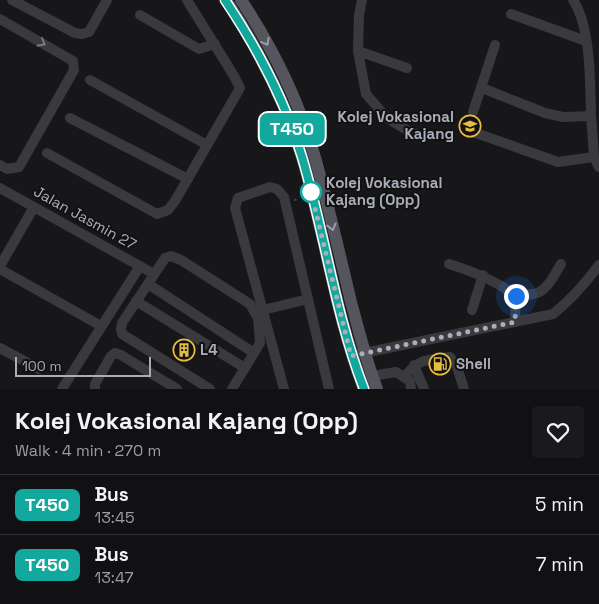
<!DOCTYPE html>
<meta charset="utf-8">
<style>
:root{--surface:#111113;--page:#1a1a1c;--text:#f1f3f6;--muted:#9c9da0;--line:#303133}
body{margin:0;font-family:"Space Grotesk",sans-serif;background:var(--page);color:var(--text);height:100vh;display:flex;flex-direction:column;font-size:19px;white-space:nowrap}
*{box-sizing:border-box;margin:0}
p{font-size:16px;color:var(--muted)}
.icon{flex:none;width:28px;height:28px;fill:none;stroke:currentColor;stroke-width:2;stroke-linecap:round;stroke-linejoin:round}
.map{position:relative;height:389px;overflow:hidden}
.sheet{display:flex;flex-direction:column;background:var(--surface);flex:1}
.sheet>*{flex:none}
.badge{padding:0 10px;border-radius:8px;font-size:18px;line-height:32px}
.scale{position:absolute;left:15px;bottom:12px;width:136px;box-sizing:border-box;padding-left:5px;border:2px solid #aaaeb8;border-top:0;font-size:14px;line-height:18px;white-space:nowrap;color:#aaaeb8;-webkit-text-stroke:4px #121214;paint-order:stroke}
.you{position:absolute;width:25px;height:25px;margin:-12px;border:4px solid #fff;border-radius:50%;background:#1a73e8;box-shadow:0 0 0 8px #1a73e833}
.map>.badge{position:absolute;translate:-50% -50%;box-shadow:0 0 0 2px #fff}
.round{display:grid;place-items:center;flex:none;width:52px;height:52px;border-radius:5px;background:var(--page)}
.summary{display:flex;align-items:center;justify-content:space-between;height:85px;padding:0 15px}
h1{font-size:24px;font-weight:700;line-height:38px}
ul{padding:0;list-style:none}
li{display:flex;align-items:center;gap:15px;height:60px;padding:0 15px;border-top:1px solid var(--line)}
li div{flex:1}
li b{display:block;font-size:19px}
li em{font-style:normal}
li .badge{min-width:55px;font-weight:700;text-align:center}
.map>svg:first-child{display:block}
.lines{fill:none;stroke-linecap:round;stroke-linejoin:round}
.path{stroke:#3f4045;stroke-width:2;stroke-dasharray:2.5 4;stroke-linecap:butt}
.minor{stroke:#39393e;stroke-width:10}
.major{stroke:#55565d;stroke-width:12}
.oneway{stroke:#999ca6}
.oneway2{stroke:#777981}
.line-casing{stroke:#fff;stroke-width:11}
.line{stroke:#12a89d;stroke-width:8}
.walk{stroke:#aaaeb8;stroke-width:5;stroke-dasharray:0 9}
.stop-dot{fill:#fff;stroke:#12a89d;stroke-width:2.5}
.labels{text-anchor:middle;stroke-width:4;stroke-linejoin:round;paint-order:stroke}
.poi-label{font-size:15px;font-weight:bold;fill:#aaaeb8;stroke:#121214;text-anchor:start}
.stop-label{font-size:15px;font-weight:bold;fill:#aaaeb8;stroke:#121214;text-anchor:start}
.street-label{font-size:15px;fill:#aaaeb8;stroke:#121214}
</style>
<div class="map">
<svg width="599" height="389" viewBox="0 0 599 389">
<rect width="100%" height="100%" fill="#171719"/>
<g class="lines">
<path class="path" d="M294,200L300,199"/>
<g class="minor">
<path d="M12,0L75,33L82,34L89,32L107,0"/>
<path d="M362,0L359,15L358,51L366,94L387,118L405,129L424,137"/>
<path d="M573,0C591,27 590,82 591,114C592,128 593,143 594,157L599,167"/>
<path d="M511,14L586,41"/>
<path d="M140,15L199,49L215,44"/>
<path d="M0,19L73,61L74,70L19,167L7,169L0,165"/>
<path d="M358,51L407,68"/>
<path d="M90,80L207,145"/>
<path d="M482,88L545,113L563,117L591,116"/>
<path d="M473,112L495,45"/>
<path d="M70,118L188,179"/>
<path d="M473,132L558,162L594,157"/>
<path d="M47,153L157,214L168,210L175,201L240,88L234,76L187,0"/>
<path d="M0,188L154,274"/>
<path d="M449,264C474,272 495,280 516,296"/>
<path d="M0,266L34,207"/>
<path d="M0,269L101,326"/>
<path d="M148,284L254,353"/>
<path d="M136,301L245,368"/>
<path d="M263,310L308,299"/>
<path d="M472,310L483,275"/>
<path d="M515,322L516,296C522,294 527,295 533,294C547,292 554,275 561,264"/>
<path d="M0,348L39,369"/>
<path d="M359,354L553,314C571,300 585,284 599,265"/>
<path d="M414,365L424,389"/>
<path d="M372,376L396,372L410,381L411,389"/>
<path d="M404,377C420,358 426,360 450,357L456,364L464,389"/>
<path d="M62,389L140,266"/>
<path d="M95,389V384L111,356L115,353L121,355L177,389"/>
<path d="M210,389L122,334L121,329L122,323L165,258L171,256L181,260L250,304L258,318L260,343L232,389"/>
<path d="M284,389L235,208L238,198L270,187L277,189L284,197L329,389"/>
</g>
<g class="major">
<path d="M226,0C258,49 285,100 302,157C325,234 335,314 364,389"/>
<path d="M241,0C272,47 298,99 314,154C328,203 339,252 351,302C359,331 366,361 377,389"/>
</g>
</g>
<defs><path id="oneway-chevron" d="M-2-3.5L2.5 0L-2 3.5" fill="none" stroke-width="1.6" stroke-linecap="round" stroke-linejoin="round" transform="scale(1.25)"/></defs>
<g class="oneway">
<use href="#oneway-chevron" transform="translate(266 42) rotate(61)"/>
<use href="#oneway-chevron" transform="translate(332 227) rotate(76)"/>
</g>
<use class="oneway2" href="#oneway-chevron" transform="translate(42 43) rotate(30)"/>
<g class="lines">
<g class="line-casing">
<path id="line" d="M225,0C258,49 285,100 302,157C325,234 335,314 364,389"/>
</g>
<use href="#line" class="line"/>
<path class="walk" d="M311,192L351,356L515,322L516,296"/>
</g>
<defs>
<g id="university-ring" transform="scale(1.125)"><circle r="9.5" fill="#121214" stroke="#e8bc41" stroke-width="1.5"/><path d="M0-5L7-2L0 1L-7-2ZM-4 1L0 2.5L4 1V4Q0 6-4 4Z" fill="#e8bc41"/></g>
<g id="building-ring" transform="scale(1.125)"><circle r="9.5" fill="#121214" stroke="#e8bc41" stroke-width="1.5"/><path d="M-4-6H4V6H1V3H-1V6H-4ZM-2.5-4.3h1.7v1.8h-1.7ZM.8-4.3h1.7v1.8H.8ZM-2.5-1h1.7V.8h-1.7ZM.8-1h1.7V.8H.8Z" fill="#e8bc41"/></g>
<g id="fuel-ring" transform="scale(1.125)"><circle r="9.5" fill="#121214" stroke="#e8bc41" stroke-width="1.5"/><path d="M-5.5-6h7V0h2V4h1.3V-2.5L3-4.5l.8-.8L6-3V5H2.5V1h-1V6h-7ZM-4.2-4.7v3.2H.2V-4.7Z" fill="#e8bc41"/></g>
</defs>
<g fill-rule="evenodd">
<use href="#university-ring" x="470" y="126"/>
<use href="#building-ring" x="184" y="350"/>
<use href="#fuel-ring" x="440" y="364"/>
</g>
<circle class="stop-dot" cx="311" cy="192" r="10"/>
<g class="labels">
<g class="poi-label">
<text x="454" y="122" text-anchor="end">Kolej Vokasional<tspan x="454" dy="17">Kajang</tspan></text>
<text x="200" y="355">L4</text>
<text x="456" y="369">Shell</text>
</g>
<g class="stop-label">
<text x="326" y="188">Kolej Vokasional<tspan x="326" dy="17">Kajang (Opp)</tspan></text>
</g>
<g class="street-label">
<text transform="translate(85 218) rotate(29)" y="5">Jalan Jasmin 27</text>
</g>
</g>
</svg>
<div class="scale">100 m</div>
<div class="you" style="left:516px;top:296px"></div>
<b class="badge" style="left:292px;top:129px;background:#12a89d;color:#fff">T450</b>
</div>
<section class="sheet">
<div class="summary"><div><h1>Kolej Vokasional Kajang (Opp)</h1><p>Walk · 4 min · 270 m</p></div><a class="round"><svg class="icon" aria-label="heart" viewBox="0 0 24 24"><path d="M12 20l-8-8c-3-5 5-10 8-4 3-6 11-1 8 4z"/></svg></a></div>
<ul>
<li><span class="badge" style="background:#12a89d;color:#fff">T450</span><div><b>Bus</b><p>13:45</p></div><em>5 min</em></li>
<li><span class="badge" style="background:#12a89d;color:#fff">T450</span><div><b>Bus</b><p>13:47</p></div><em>7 min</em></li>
</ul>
</section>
